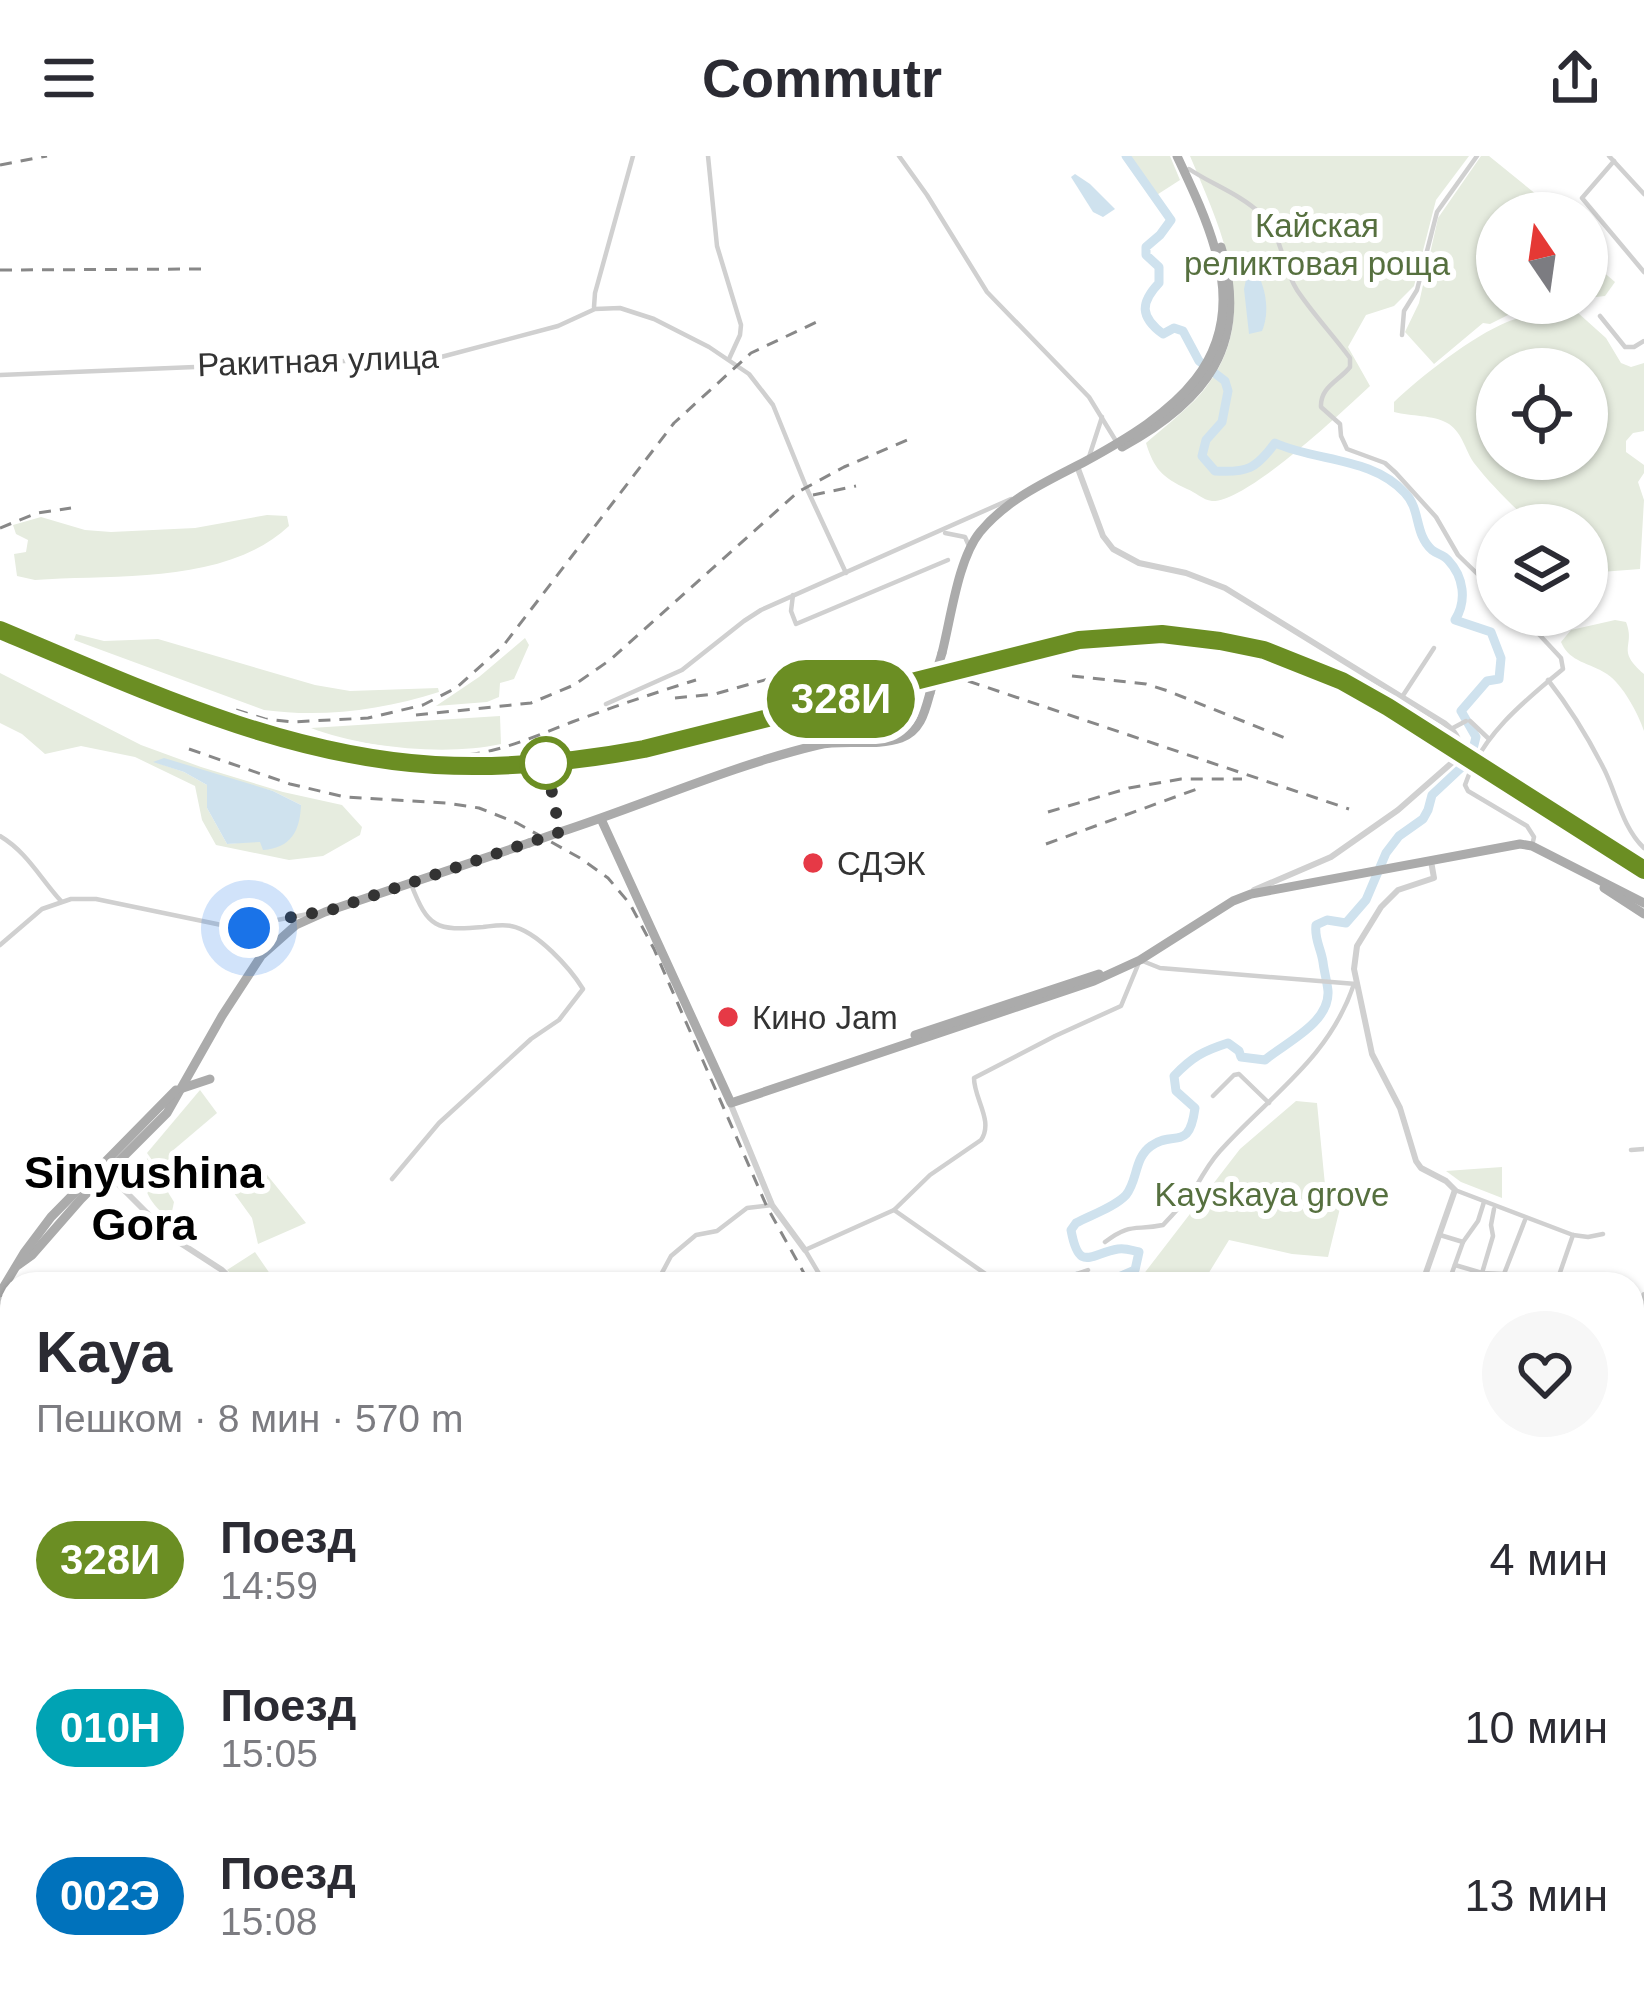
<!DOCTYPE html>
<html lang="ru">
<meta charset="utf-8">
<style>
:root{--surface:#fff;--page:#f7f7f7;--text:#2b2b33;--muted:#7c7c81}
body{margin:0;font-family:Helvetica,sans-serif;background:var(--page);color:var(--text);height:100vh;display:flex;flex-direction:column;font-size:45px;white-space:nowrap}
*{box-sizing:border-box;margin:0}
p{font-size:39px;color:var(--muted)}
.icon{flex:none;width:66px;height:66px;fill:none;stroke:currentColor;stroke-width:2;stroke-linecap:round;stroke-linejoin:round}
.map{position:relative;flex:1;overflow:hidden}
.side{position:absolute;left:0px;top:1116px;width:1644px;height:735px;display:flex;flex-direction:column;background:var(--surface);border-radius:36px 36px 0 0;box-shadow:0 3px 9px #0004}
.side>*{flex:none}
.badge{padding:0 24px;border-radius:39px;font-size:42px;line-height:78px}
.needle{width:78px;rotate:347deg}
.controls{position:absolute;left:1476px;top:36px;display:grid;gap:24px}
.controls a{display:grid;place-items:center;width:132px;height:132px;border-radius:50%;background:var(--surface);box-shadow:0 3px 9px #0004;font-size:60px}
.you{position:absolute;width:60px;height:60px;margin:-30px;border:9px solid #fff;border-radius:50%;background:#1a73e8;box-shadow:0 0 0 18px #1a73e833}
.map>.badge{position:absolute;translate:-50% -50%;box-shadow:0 0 0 6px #fff}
.round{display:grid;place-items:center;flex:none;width:126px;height:126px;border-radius:63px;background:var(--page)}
.summary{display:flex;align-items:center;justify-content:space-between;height:204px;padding:0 36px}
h1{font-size:57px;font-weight:800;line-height:90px}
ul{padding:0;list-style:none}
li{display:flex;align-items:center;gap:36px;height:168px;padding:0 36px}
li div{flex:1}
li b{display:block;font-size:45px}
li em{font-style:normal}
li .badge{min-width:132px;font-weight:700;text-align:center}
header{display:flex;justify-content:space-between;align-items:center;height:156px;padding:0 36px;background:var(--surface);font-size:54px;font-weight:800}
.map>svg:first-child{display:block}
.green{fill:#e6ecdf;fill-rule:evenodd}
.water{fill:#cfe2ee}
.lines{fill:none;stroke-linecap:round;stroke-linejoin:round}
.river{stroke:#cfe2ee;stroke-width:9}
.minor{stroke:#d0d0d0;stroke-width:4.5}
.tertiary{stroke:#d0d0d0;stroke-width:6}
.primary{stroke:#ababab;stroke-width:9}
.rail{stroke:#888;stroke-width:3;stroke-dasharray:12 9;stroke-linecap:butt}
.primary-bridge{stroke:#ababab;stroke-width:9}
.line-casing{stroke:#fff;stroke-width:27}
.line{stroke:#6b8e23;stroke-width:18}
.walk{stroke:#333;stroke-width:12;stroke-dasharray:0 21.6}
.stop-dot{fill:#fff;stroke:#6b8e23;stroke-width:6}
.poi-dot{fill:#e63946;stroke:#fff;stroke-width:4.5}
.labels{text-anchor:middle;stroke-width:12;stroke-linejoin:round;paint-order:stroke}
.park-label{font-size:33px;fill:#56703f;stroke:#fff}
.street-label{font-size:33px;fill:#333;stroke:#fff}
.poi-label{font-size:33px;fill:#333;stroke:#fff;text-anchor:start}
.district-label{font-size:45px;font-weight:bold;fill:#000;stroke:#fff}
</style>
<header><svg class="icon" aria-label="menu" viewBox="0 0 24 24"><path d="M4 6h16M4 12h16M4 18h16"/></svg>Commutr<svg class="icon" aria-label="share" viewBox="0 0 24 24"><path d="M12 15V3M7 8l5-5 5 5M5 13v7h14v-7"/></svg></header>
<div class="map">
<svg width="1644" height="1849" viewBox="0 0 1644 1849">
<rect width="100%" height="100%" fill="#fff"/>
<g class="green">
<path d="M1123,0H1170L1180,24L1152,42Z"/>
<path d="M1190,0H1469L1436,44L1414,130L1394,150L1366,159L1348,191L1370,230C1343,255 1246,347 1212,345C1203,344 1195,336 1187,333C1162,321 1154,313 1146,287C1162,273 1180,259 1195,244C1267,168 1224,81 1190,0Z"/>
<path d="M1481,0H1489L1542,43L1537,57H1497V147H1561L1512,157L1490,168L1483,167L1434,208L1405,176L1419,147L1438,62Z"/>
<path d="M1587,102L1615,126L1605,140L1587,142Z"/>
<path d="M1546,156H1577L1606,182L1621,207L1631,211L1644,207V275L1633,277L1626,285V296L1644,309V317L1638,326L1644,344L1640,413L1601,416L1587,412V369H1533C1513,350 1491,329 1474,307C1465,294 1463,278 1449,268C1432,258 1412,261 1394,256V246C1421,220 1473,180 1507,166C1520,161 1533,159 1546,156ZM1587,213V303H1497V213Z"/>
<path d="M267,359L287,360L289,370C226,429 115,418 35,424L17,420L14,398L26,396L28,384L16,378L13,369L41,361L85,374L111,376L195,372Z"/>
<path d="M1615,464L1626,466C1636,491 1615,493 1644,518V575C1638,557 1623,529 1607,518C1589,506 1570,507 1561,486L1571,474Z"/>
<path d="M76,478L104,485L158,483L315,529L350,535L438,532L439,536C382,554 323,562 264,554L74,484Z"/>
<path d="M525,482L529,489L514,523L500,527L499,541L487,546L436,550L479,521Z"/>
<path d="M0,517L141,589L201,611L283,636L342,649L362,671L360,679L323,700L289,704L216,689L202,664L195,630L135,601L81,590L45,598L22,578L0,567ZM155,606L273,635L301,649L260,685L227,688L207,652V629L184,616Z"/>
<path d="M500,560L501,588C448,600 362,592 311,572Z"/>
<path d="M200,934L217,957L171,996L174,1000L157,1011L147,997Z"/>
<path d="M1296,945L1317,947L1325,1029L1341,1048L1328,1101L1292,1098L1229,1084L1202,1128H1136L1240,993Z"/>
<path d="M147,1002L174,1046L170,1065C145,1040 143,1038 147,1002Z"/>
<path d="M255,1004L306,1067L258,1088L252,1062L226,1026Z"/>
<path d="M1502,1011V1042L1461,1026L1446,1015Z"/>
<path d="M255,1096L277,1128H242L227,1114Z"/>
<path d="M1236,1839H1514L1542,1849H1238Z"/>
</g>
<g class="water">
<path d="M1075,18L1090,28L1115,53L1103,61L1093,56L1071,21Z"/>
<path d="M1257,116C1266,134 1270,156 1262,175L1249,178L1244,133L1247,119Z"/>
<path d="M164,602L273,635L301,649C300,675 291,692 263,694L260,686L227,688L207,652V629L184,616L153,606Z"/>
</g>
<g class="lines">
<g class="river">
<path d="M1067,1128L1077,1120L1089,1128"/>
<path d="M1109,1128L1114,1123L1135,1114L1139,1096C1130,1094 1127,1092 1118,1093C1091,1097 1079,1118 1071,1074L1076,1067C1091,1059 1115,1051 1126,1039C1138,1024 1134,1002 1151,990C1174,973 1189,997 1195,952L1176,935L1174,920C1192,901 1203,895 1228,887L1239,895L1241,901L1265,904C1285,887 1330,867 1328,835C1327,825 1324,815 1323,806C1321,792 1314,783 1316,769L1327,764L1346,767L1366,744L1386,697L1399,680L1423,663L1428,654L1432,639L1463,610L1473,593L1476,581L1461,555L1487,525L1499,523L1501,502L1491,476L1455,464C1467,445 1464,421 1448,404C1444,399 1437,398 1432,394C1414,378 1421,353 1405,337C1372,301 1318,306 1275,287C1256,313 1247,317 1215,315L1202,300L1206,284L1222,266L1228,235L1225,225L1199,205L1183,175L1174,172L1163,178C1140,161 1140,147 1159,127V111L1146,99V91L1160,79L1171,64L1126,0"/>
<path d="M794,1849L803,1839"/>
</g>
<g class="minor">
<path d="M708,0L717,90L741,169L740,179L729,203"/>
<path d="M899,0L927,39L987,136L1089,241L1116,285"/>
<path d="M1609,0L1644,38"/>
<path d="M1614,5L1582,42L1644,116"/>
<path d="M1189,13C1213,29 1240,38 1261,58C1283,79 1281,109 1297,134C1313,158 1333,179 1350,202V211C1339,225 1320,231 1321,251L1340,268L1341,280L1347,293L1385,307L1396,317L1436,361L1458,399L1497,437"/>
<path d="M594,151L595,137L633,0"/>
<path d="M1600,160L1625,191H1634L1644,185"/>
<path d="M1402,179L1404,155L1417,134L1437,56L1477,0"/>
<path d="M0,219L441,201L558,170L595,153L620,152L654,163L709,191L749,218L773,249L807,333L846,417"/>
<path d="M1089,301L1102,261"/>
<path d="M945,377L965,381L969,390"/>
<path d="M793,439L791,455L796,468L948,404"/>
<path d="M1521,459L1561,502L1563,513C1524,545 1481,580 1465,629L1468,635L1527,670L1534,681L1532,690"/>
<path d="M1548,524C1570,552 1589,583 1605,615C1617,640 1623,672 1644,692"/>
<path d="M1402,541L1434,492"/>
<path d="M606,548L682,514L744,465L761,454L1011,343"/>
<path d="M1470,565L1489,583"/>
<path d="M1451,573L1466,565"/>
<path d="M0,680C27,696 40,722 61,745"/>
<path d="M0,789L42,753L71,743H96L236,772L313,757"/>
<path d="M1213,940L1234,919L1239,918L1269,947"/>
<path d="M1631,994L1644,993"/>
<path d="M392,1023L439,967L531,883L559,864L583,833C570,812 537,775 511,770C502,768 492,770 483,771C436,775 428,772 411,728"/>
<path d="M1455,1034L1573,1079L1588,1081L1603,1078"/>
<path d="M894,1054L1000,1128"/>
<path d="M1440,1079L1463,1086"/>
<path d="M1105,1086C1131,1066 1135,1075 1163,1069C1173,1058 1185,1046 1194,1034C1202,1020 1209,1007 1220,995C1270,939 1329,903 1354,828"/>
<path d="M1455,1109L1482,1117L1504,1118L1525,1064"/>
<path d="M1482,1117L1493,1080L1491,1069L1494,1053"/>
<path d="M656,1128L671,1100L696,1079L717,1075L747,1052L772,1049"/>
<path d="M830,1128L821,1121L805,1094L894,1054L930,1019L981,984C994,965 974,943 974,922L1055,880L1121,850L1140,804L1160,812L1356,828"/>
<path d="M1048,1128L1088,1114"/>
<path d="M1372,1128L1374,1123"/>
<path d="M1448,1128L1463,1086L1478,1065L1484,1046"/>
<path d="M1556,1128L1573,1079"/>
<path d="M0,1143L12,1165"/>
<path d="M1632,1269L1644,1266"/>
<path d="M901,1839L903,1849"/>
<path d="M1233,1839L1235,1849"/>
<path d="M478,1849L484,1839"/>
</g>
<g class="tertiary">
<path d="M1077,310L1103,380L1113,393L1139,407L1186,417L1225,432L1444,567C1457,577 1466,590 1455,604L1398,654L1331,701L1254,734"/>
<path d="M731,949L772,1049L805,1094"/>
<path d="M108,1018L171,1081L222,1114L236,1128"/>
<path d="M1422,1128L1455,1034L1446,1025L1421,1012L1416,1005L1400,952L1372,898L1354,813L1357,790L1381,751L1398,734L1434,722L1431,705"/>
<path d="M1632,1170L1644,1139"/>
<path d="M1632,1837L1644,1844"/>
</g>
<g class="primary">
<path d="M1122,291C1206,245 1250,189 1221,91"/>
<path d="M942,497C951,462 958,403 980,376C1008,342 1048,325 1086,305C1172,258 1249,205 1215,93C1206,61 1191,30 1177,0"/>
<path d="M601,663L731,947L1094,825L1140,804L1233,745L1251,738L1520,688L1532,690L1644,747"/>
<path d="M560,676C646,648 730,610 818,589C844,583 876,591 901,582C921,575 925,555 930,537"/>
<path d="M1604,732L1644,758"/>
<path d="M915,879L1099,818"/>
<path d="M183,932L210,923"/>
<path d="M18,1109L32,1099L81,1043L167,957L222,860L261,800L296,769L325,756L529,687"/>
<path d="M0,1137L24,1097L51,1061L176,934"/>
</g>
<g class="rail">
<path d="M0,9L47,0"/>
<path d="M0,114L201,113"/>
<path d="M813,339L856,330"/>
<path d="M0,372L37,357L71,352"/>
<path d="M0,478C169,546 326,623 513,616C589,614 662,593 735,574C808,555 882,536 955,517C1022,500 1091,479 1160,481C1193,482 1227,489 1259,496C1326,512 1387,554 1445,591C1511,633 1577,675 1644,717"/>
<path d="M1072,520L1146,528L1168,535L1285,582"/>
<path d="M968,525L1349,653"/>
<path d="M675,542L715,538L786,518"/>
<path d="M236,554L265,563L292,566L368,562L423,549L456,532L503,490L674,267L751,197L823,163"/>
<path d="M416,559L531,547L574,529L610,504L798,336L844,311L914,281"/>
<path d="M189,593L290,628L345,641L447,647L479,652L517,667L580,702L608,722L630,748L654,793L767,1051L810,1128"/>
<path d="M447,600C493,600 530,582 572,566C613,551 654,537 696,524"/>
<path d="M1048,656L1129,632L1181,623H1242"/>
<path d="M1046,688L1197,633"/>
<path d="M765,1849L767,1839"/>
</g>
<g class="primary-bridge">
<path d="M930,537L942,497"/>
<path d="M529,687L560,676"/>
</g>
</g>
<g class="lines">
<g class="line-casing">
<path id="line" d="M0,474C139,532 282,600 435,609C505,613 574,606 644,593L1079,484L1162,478L1220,485L1264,494L1342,525L1388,551L1644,714"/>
</g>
<use href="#line" class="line"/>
<path class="walk" d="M249,772L304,758L325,756L560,676L546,607"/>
</g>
<circle class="stop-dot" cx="546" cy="607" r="24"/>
<g class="poi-dot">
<circle cx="813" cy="707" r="12"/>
<circle cx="728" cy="861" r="12"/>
</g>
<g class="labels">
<g class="park-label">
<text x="1317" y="81">Кайская<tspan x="1317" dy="38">реликтовая роща</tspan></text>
<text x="1272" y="1050">Kayskaya grove</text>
</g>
<g class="street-label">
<text transform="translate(318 204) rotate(-2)" y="12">Ракитная улица</text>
</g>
<g class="poi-label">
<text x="837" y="719">СДЭК</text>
<text x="752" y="873">Кино Jam</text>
</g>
<g class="district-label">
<text x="144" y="1032">Sinyushina<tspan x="144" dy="52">Gora</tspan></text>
</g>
</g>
</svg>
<div class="controls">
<a><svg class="needle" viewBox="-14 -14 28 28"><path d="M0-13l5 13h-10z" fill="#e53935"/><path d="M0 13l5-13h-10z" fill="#7c7c81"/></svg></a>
<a><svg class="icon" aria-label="locate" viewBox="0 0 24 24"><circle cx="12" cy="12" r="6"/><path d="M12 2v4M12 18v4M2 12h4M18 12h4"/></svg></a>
<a><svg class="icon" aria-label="layers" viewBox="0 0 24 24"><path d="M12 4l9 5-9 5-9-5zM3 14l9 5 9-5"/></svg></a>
</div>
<div class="you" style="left:249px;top:772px"></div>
<b class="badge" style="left:841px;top:543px;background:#6b8e23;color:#fff">328И</b>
<section class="side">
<div class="summary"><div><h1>Kaya</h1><p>Пешком · 8 мин · 570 m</p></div><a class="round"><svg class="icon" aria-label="heart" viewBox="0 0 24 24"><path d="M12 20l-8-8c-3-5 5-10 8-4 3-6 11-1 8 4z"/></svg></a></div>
<ul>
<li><span class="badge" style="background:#6b8e23;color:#fff">328И</span><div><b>Поезд</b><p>14:59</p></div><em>4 мин</em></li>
<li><span class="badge" style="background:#00a3b4;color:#fff">010Н</span><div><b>Поезд</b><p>15:05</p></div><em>10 мин</em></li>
<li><span class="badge" style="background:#0072bc;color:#fff">002Э</span><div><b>Поезд</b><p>15:08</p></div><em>13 мин</em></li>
</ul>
</section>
</div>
